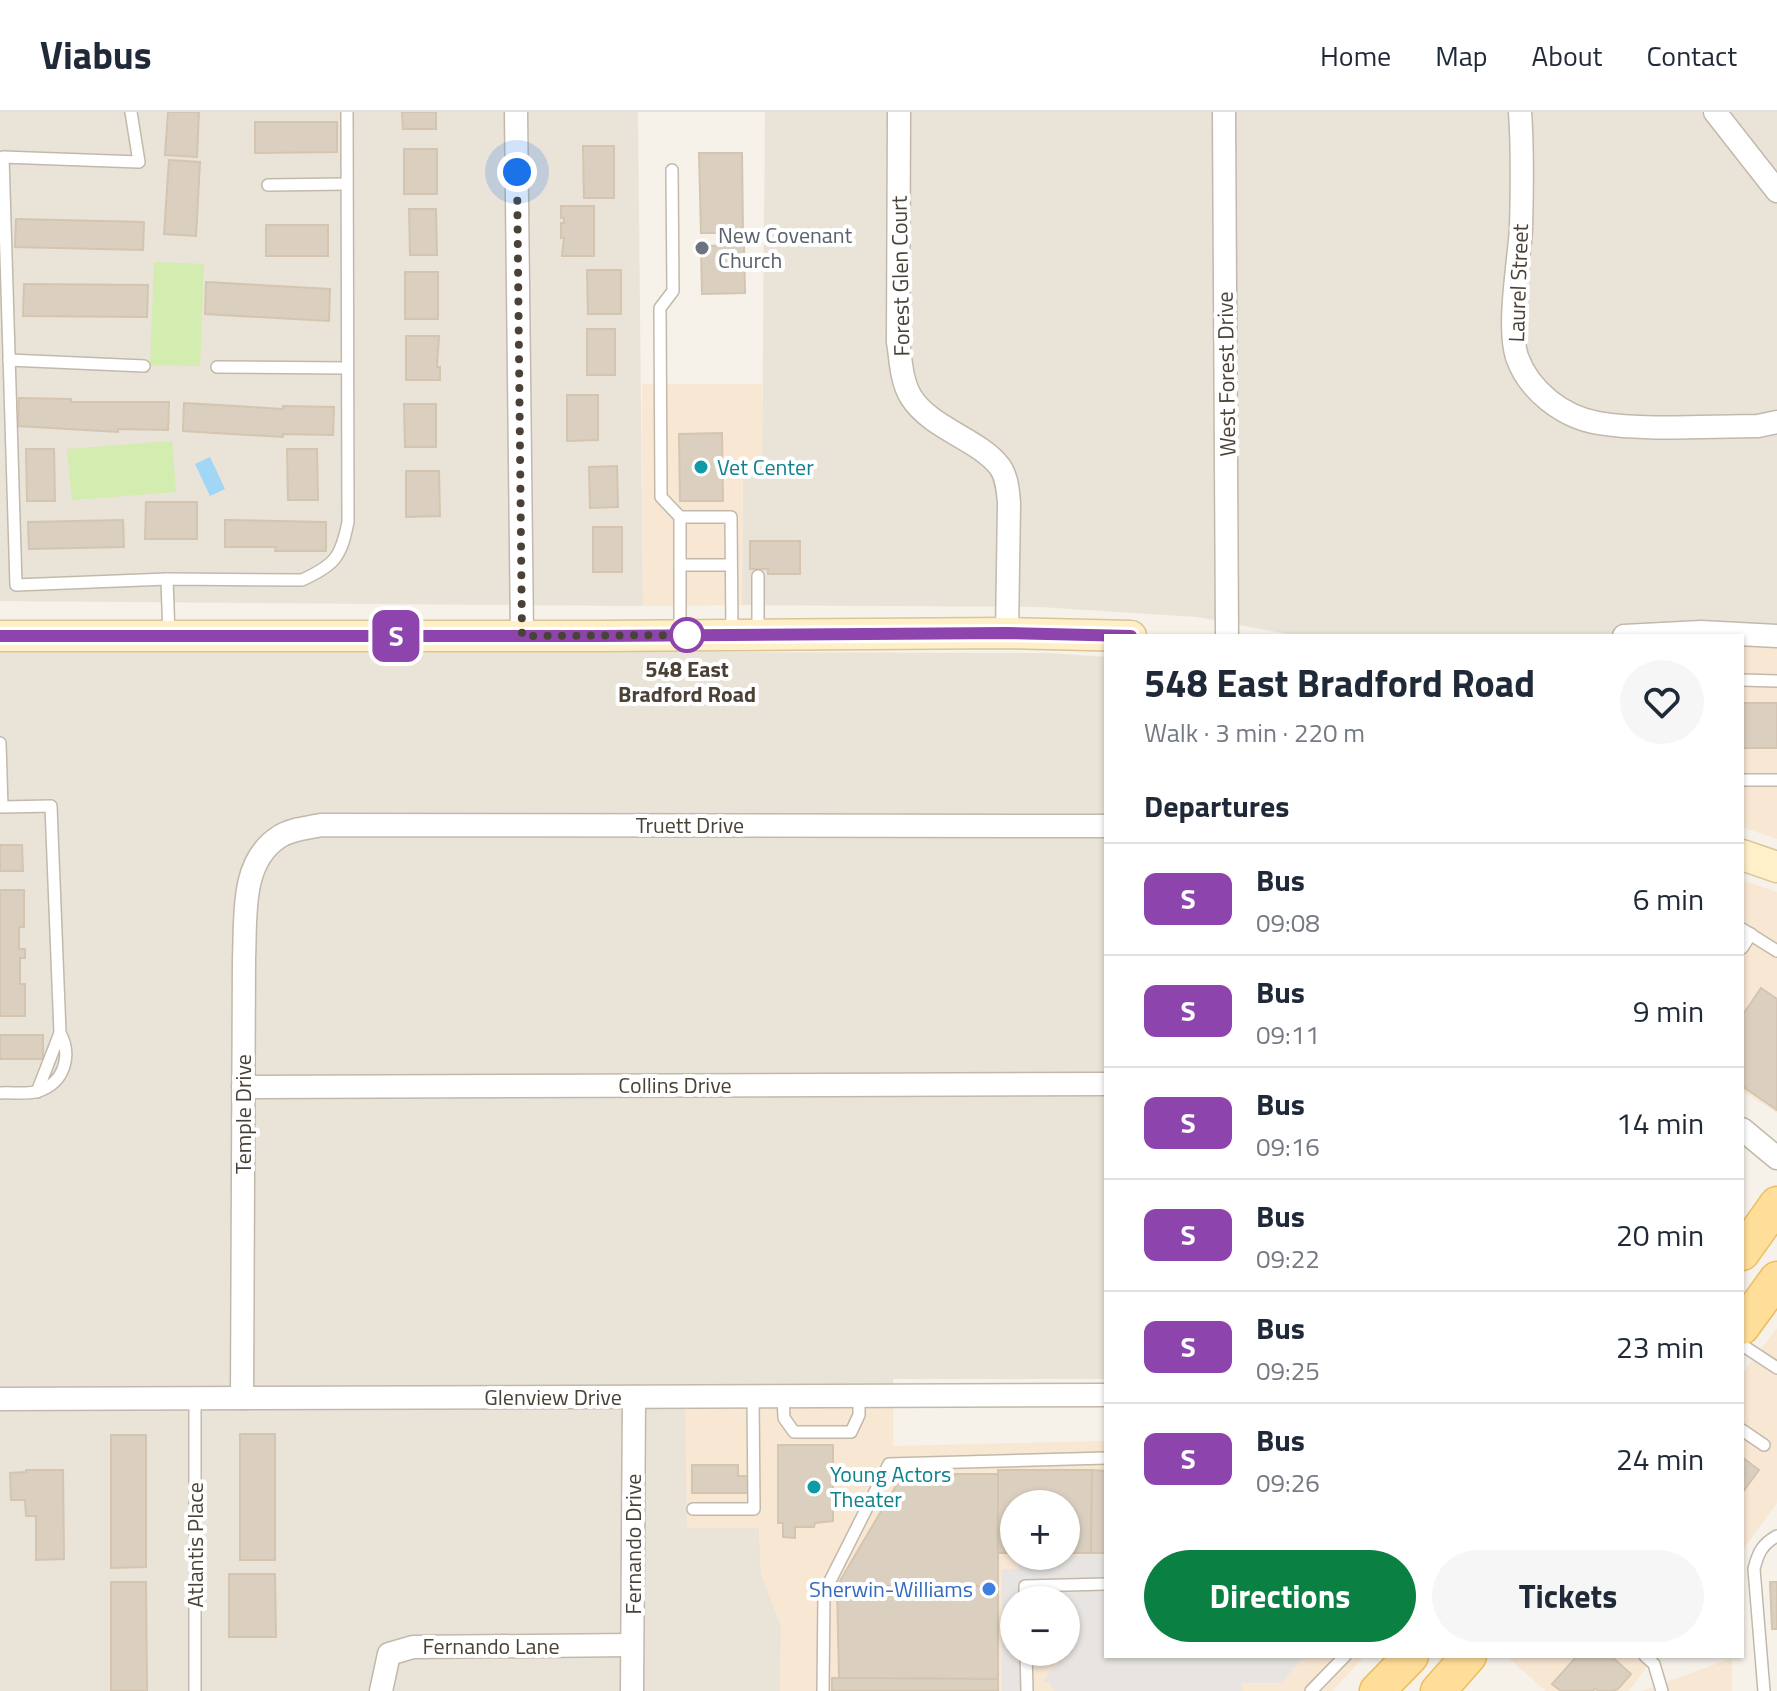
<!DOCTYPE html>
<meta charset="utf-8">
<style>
:root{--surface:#fff;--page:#f6f6f7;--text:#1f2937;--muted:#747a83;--line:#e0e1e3;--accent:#0b8043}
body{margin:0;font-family:"Titillium Web",sans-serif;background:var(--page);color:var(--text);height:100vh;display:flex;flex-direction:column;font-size:30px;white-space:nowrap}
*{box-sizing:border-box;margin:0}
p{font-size:26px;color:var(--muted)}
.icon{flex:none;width:44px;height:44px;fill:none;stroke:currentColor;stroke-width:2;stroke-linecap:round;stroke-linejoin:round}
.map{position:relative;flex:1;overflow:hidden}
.drawer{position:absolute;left:1104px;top:522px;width:640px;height:1024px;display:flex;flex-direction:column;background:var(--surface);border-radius:0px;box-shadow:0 2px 6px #0004}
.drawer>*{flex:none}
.badge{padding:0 16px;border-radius:12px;font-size:28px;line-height:52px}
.buttons{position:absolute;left:1000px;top:1378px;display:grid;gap:16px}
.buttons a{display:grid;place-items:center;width:80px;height:80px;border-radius:50%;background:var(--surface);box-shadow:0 2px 6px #0004;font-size:40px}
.you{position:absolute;width:40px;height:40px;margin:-20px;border:6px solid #fff;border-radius:50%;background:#1a73e8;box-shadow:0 0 0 12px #1a73e833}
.map>.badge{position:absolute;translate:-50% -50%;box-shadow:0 0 0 4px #fff}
h2{padding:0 40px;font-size:30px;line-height:72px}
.round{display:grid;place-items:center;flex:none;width:84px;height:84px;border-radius:42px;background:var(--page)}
.overview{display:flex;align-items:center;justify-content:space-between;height:136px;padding:0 40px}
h1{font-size:38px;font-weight:700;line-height:60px}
.button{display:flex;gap:16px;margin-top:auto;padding:16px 40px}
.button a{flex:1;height:92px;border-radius:48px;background:var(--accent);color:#fff;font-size:32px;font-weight:700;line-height:92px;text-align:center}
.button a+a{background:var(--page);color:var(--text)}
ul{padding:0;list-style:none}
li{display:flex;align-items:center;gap:24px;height:112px;padding:0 40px;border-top:2px solid var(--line)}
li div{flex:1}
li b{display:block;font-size:30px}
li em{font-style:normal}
li .badge{min-width:88px;font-weight:700;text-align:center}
header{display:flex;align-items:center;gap:48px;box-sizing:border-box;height:112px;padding:0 40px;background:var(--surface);border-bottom:2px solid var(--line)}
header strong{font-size:38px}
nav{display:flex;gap:44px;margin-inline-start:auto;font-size:28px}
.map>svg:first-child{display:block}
.residential{fill:#eae3d7}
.commercial{fill:#f8e7d3;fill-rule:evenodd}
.green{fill:#d3ecaf}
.parking{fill:#e7e4e1}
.water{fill:#a2d6f6}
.building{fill:#dbd0c0;stroke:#d4c5b0;stroke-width:2}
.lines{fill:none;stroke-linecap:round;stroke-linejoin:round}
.lane-casing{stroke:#c2b9ab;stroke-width:14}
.street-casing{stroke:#c2b9ab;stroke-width:25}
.secondary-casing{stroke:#d9c596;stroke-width:33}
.primary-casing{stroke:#edbd60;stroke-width:37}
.lane{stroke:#fff;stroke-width:11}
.street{stroke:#fff;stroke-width:22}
.secondary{stroke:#fff0ca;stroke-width:30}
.primary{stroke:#ffde99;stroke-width:34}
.line-casing{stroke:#fff;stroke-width:18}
.line{stroke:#8e44ad;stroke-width:12}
.walk{stroke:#4a4237;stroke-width:8;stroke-dasharray:0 14.4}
.worship-dot{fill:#6b7280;stroke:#fff;stroke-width:3}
.culture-dot{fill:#0f9aa8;stroke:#fff;stroke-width:3}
.stop-dot{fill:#fff;stroke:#8e44ad;stroke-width:4}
.shop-dot{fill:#3f7fe0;stroke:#fff;stroke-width:3}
.labels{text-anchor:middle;stroke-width:8;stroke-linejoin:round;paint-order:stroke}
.worship-label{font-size:22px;fill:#5b616d;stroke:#fff;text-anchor:start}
.street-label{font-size:22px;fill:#4a4237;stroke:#fff}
.culture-label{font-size:22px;fill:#0d838f;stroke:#fff;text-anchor:start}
.stop-label{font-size:22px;font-weight:bold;fill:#4a4237;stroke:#fff}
.shop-label{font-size:22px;fill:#366cbe;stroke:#fff;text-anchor:end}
</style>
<header>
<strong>Viabus</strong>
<nav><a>Home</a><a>Map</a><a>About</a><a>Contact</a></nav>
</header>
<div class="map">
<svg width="1777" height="1579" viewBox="0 0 1777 1579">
<rect width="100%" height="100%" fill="#f6f1e9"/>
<g class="residential">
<path d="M0,0H638L643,494L0,489Z"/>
<path d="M765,0H1777V532L1742,524H1297L1197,505L1040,495L742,493L743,353L762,352Z"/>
<path d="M0,538L1048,541L1106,545V1267H893V1295L687,1416H759L761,1461L781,1515L780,1579H0Z"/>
</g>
<g class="commercial">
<path d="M642,272H762V353H743L742,493L643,494Z"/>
<path d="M1742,531L1777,532V727L1742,715Z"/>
<path d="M1742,768L1777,780V1001L1742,979Z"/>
<path d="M1777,1216V1391L1742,1439V1262Z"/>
<path d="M893,1292V1334L1106,1329V1544H1365L1332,1579H780L781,1515L761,1461L759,1416H687L685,1293ZM1014,1392H1066V1444H1014ZM1014,1488H1066V1540H1014Z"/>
<path d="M1506,1544H1655L1629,1579H1546Z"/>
<path d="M1732,1546V1579H1642Z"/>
</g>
<g class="green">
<path d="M154,150L204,152L200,254L150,253Z"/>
<path d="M172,329L176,380L72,388L67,337Z"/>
</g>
<path class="parking" d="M1106,1442V1544H1305L1281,1571H1240L1243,1579H1055L1049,1570H1042L1063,1545L1050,1544L1053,1540H1066V1488H1056V1473L1025,1474V1488H1014V1540H1026L1027,1579H1002V1457H1018V1444Z"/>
<path class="water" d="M210,345L225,377L210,384L195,352Z"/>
<g class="building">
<path d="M168,0H199L197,45L165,43Z"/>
<path d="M402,0H436V17H403Z"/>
<path d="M255,10H337V40L255,41Z"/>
<path d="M583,34H614V86H584Z"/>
<rect x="404" y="37" width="33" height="45"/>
<path d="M699,41H742L743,121H701Z"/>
<path d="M169,48L200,50L196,124L164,122Z"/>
<path d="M561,94H594V144H562L564,126H561V111H564V106H561Z"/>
<path d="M409,97H436L437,143H410Z"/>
<path d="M16,107L144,110L143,138L15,135Z"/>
<rect x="266" y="113" width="62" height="31"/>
<path d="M744,133L745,181L702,182L701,134Z"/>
<path d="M587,158H621V202H588Z"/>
<rect x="405" y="160" width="33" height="47"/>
<path d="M206,170L330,177L329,209L205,202Z"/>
<path d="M24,172L148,173L147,205L23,204Z"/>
<rect x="587" y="217" width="28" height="46"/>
<path d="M406,224H439L437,255H440V268H406Z"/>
<path d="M567,283H598V328L567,329Z"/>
<path d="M19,286L71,287V290H169L168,318L118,317V320L18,314Z"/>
<path d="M184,291L283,297V294L334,295L333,323L283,322V325L183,319Z"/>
<path d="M404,292H436V335H405Z"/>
<path d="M722,321L723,389H680L679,322Z"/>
<path d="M26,337H54L55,389H27Z"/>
<path d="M287,337H317L318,388H288Z"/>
<path d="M617,354L618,395L590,396L589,355Z"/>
<path d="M406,359H439L440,404L406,405Z"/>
<path d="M146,390H197V427H145Z"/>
<path d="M123,408L124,435L29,437L28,410Z"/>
<path d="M225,408L326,410V439H275L276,435H225Z"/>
<rect x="593" y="415" width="29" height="45"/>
<path d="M750,429H800V462H768V457H750Z"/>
<rect x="1742" y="591" width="35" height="45"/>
<path d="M0,733H22L23,759H0Z"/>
<path d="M0,778H24V815H19V837H25V846H20V872H25V904H0Z"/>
<path d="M1761,876L1777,887V998L1742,974V904Z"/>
<rect x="0" y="923" width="43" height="24"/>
<rect x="240" y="1322" width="35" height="126"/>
<path d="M111,1323H146V1455L111,1456Z"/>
<path d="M778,1333H833V1409L815,1411L814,1415H795V1426L783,1425V1411H778Z"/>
<path d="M1742,1345L1759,1358L1742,1381Z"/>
<path d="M692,1353H738V1364H748V1381H692Z"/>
<path d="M26,1358H63L64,1447L36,1448V1404H26L25,1388H11L10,1361L26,1360Z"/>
<path d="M998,1358H1092L1091,1441H1066V1392H1014V1441H998Z"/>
<path d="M1092,1358L1106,1359V1441H1091Z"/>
<path d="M903,1362H998V1474H837Z"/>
<path d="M229,1462H275L276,1525H229Z"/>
<path d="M111,1470H146L147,1579H111Z"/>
<path d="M1770,1470H1777V1517H1772Z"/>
<path d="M837,1474H998V1567L839,1566Z"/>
<path d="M1577,1544H1611L1631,1562L1618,1577L1613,1579H1598L1595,1576L1593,1579H1561L1552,1572Z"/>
<path d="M832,1566L998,1567V1579H832Z"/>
</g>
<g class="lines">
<g class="lane-casing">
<g id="lane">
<path d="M131,0L139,50L3,45L16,473L167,467L302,468C335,453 341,445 348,410L347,0"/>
<path d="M672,58L673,179L660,196L661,385L680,405V522"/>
<path d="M268,73L347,72"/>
<path d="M9,248L144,254"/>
<path d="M217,255L346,256"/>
<path d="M680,405H731L732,521"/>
<path d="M680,453H731"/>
<path d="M758,464V519"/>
<path d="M167,467L169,524"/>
<path d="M1742,568L1777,569"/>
<path d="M0,631L2,695L51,694L60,921C72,943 65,970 39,979C28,983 12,980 0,981"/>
<path d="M1742,668H1777"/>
<path d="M1742,817L1777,839"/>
<path d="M1742,836L1751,822"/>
<path d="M37,980L60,921"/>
<path d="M1742,1233L1777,1256"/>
<path d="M783,1284L784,1306L794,1320H851L859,1303V1284"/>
<path d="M195,1286V1579"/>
<path d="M1742,1318L1764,1333"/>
<path d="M693,1397H754L753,1284"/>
<path d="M1025,1488V1474L1106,1472"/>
<path d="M1026,1540L1027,1579"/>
<path d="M1645,1544L1654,1552L1662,1579"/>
<path d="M823,1579L824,1481L889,1352L1106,1346"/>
<path d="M1311,1579L1345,1544"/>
<path d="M1764,1579L1754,1457C1758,1441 1762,1432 1777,1424"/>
</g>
</g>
<g class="street-casing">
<g id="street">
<path d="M516,0L522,524"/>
<path d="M899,0L898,230C901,248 901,269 911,285C931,317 979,327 1000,355C1007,365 1008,379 1009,391L1007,521"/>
<path d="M1224,0L1227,524"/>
<path d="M1520,0C1523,39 1522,78 1521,116C1519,150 1507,214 1517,245C1529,279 1563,305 1598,311C1646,319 1709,314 1758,314L1777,310"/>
<path d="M1715,0L1777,79"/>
<path d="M1624,524L1701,520L1777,524"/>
<path d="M243,975L1106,972"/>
<path d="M1742,1017L1777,1046"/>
<path d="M242,1286L244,846C246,805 240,750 279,725C290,717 308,716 321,713L1106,714"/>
<path d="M0,1287L1106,1283"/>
<path d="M381,1579L389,1542L413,1535L632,1533"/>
<path d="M632,1579L634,1285"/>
</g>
</g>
<g class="secondary-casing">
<g id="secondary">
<path d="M0,524H601L1007,521L1131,524"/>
<path d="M1742,743L1777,755"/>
</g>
</g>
<g class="primary-casing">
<g id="primary">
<path d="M1742,1141L1777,1092"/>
<path d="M1742,1215L1777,1167"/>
<path d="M1377,1579L1411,1544"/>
<path d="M1438,1579L1469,1544"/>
</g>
</g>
<use href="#lane" class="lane"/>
<use href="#street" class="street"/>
<use href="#secondary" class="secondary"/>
<use href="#primary" class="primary"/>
</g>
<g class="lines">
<g class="line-casing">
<path id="line" d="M0,524H601L1007,521L1131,524"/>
</g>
<use href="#line" class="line"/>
<path class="walk" d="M517,60L522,524L687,523"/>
</g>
<circle class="worship-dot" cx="702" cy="136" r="8"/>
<g class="culture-dot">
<circle cx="701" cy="355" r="8"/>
<circle cx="814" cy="1375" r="8"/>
</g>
<circle class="stop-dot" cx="687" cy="523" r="16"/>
<circle class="shop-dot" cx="989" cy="1477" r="8"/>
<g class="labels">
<g class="worship-label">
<text x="718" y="131">New Covenant<tspan x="718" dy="25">Church</tspan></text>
</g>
<g class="street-label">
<text transform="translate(900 164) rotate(-91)" y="8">Forest Glen Court</text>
<text transform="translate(1518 171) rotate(-88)" y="8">Laurel Street</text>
<text transform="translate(1226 262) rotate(-91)" y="8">West Forest Drive</text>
<text x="690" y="721">Truett Drive</text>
<text x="675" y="981">Collins Drive</text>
<text transform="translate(243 1002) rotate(-90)" y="8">Temple Drive</text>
<text x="553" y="1293">Glenview Drive</text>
<text transform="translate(633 1432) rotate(-90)" y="8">Fernando Drive</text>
<text transform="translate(195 1433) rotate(-90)" y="8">Atlantis Place</text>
<text x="491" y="1542">Fernando Lane</text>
</g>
<g class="culture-label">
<text x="717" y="363">Vet Center</text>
<text x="830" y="1370">Young Actors<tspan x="830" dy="25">Theater</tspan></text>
</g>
<g class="stop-label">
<text x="687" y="565">548 East<tspan x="687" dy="25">Bradford Road</tspan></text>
</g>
<g class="shop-label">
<text x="973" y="1485">Sherwin-Williams</text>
</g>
</g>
</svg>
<div class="buttons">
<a>+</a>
<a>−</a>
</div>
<div class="you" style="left:517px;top:60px"></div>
<b class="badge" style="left:396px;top:524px;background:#8e44ad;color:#fff">S</b>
<section class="drawer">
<div class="overview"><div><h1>548 East Bradford Road</h1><p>Walk · 3 min · 220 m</p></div><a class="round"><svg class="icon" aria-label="heart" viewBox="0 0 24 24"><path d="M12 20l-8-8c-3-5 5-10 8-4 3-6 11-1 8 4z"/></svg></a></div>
<h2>Departures</h2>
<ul>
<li><span class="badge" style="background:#8e44ad;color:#fff">S</span><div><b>Bus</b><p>09:08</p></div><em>6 min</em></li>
<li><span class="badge" style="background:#8e44ad;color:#fff">S</span><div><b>Bus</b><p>09:11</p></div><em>9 min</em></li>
<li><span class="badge" style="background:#8e44ad;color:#fff">S</span><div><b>Bus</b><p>09:16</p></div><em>14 min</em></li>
<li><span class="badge" style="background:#8e44ad;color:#fff">S</span><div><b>Bus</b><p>09:22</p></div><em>20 min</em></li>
<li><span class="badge" style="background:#8e44ad;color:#fff">S</span><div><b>Bus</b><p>09:25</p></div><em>23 min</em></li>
<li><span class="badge" style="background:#8e44ad;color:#fff">S</span><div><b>Bus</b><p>09:26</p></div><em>24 min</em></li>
</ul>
<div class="button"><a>Directions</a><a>Tickets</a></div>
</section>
</div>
